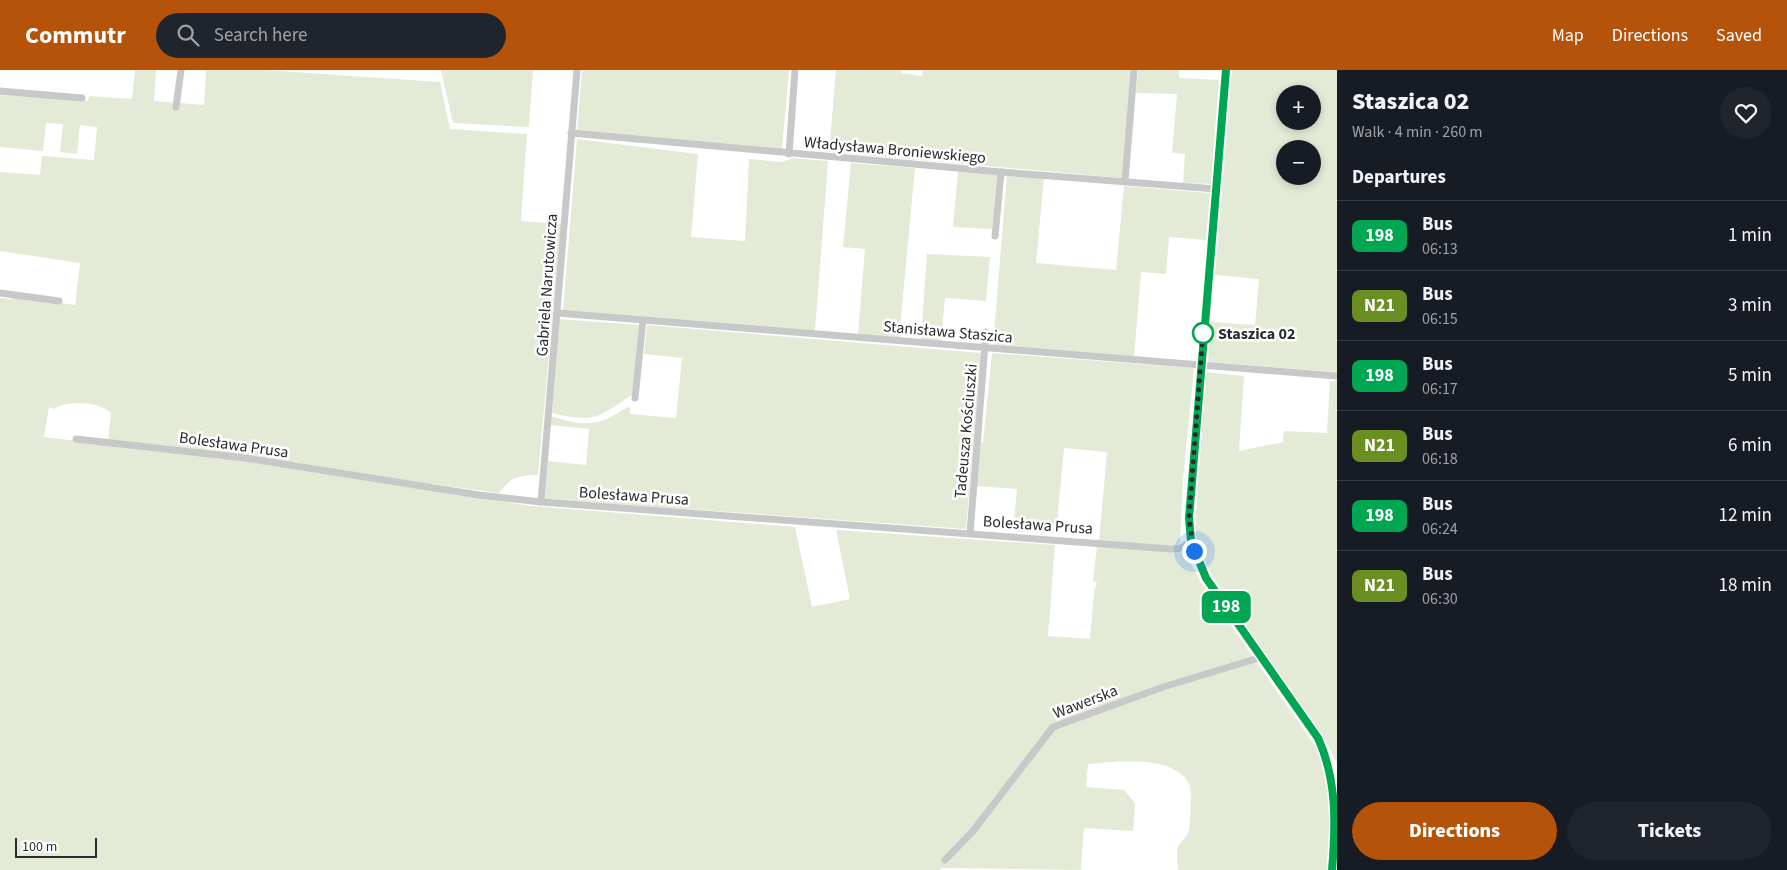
<!DOCTYPE html>
<meta charset="utf-8">
<style>
:root{--surface:#171b24;--page:#20242c;--text:#f1f3f6;--muted:#9ea1a6;--line:#363941;--accent:#b45309}
body{margin:0;font-family:"Source Sans 3",sans-serif;background:var(--page);color:var(--text);height:100vh;display:flex;flex-direction:column;font-size:19px;white-space:nowrap}
*{box-sizing:border-box;margin:0}
p{font-size:16px;color:var(--muted)}
.icon{flex:none;width:28px;height:28px;fill:none;stroke:currentColor;stroke-width:2;stroke-linecap:round;stroke-linejoin:round}
.map{position:relative;flex:1;overflow:hidden}
.details{display:flex;flex-direction:column;background:var(--surface);width:450px}
.details>*{flex:none}
.badge{padding:0 10px;border-radius:8px;font-size:18px;line-height:32px}
.tools{position:absolute;left:1276px;top:15px;display:grid;gap:10px}
.tools a{display:grid;place-items:center;width:45px;height:45px;border-radius:50%;background:var(--surface);box-shadow:0 2px 8px #0003;font-size:25px}
.scale{position:absolute;left:15px;bottom:12px;width:82px;box-sizing:border-box;padding-left:5px;border:2px solid #2b2b2b;border-top:0;font-size:14px;line-height:18px;white-space:nowrap;color:#2b2b2b;-webkit-text-stroke:4px #fff;paint-order:stroke}
.you{position:absolute;width:25px;height:25px;margin:-12px;border:4px solid #fff;border-radius:50%;background:#1a73e8;box-shadow:0 0 0 8px #1a73e833}
.map>.badge{position:absolute;translate:-50% -50%;box-shadow:0 0 0 2px #fff}
h2{padding:0 15px;font-size:19px;line-height:45px}
.round{display:grid;place-items:center;flex:none;width:52px;height:52px;border-radius:26px;background:var(--page)}
.overview{display:flex;align-items:center;justify-content:space-between;height:85px;padding:0 15px}
h1{font-size:24px;font-weight:800;line-height:38px}
.primary-button{display:flex;gap:10px;margin-top:auto;padding:10px 15px}
.primary-button a{flex:1;height:58px;border-radius:30px;background:var(--accent);color:#fff;font-size:20px;font-weight:800;line-height:58px;text-align:center}
.primary-button a+a{background:var(--page);color:var(--text)}
ul{padding:0;list-style:none}
li{display:flex;align-items:center;gap:15px;height:70px;padding:0 15px;border-top:1px solid var(--line)}
li div{flex:1}
li b{display:block;font-size:19px}
li em{font-style:normal}
li .badge{min-width:55px;font-weight:700;text-align:center}
header{display:flex;align-items:center;gap:30px;box-sizing:border-box;height:70px;padding:0 25px;background:var(--accent);color:#fff}
header strong{font-size:24px}
nav{display:flex;gap:28px;margin-inline-start:auto;font-size:18px}
.search{width:350px;height:45px;background:var(--page);display:flex;align-items:center;gap:12px;box-sizing:border-box;padding:0 18px;border-radius:28px;color:var(--muted);font-size:19px}
main{display:flex;flex:1;min-height:0}
.map>svg:first-child{display:block}
.green{fill:#e3ebd7;fill-rule:evenodd}
.lines{fill:none;stroke-linecap:round;stroke-linejoin:round}
.minor{stroke:#c8c8c8;stroke-width:7}
.line-casing{stroke:#fff;stroke-width:11}
.line{stroke:#00a651;stroke-width:8}
.walk{stroke:#2b2b2b;stroke-width:5;stroke-dasharray:0 9}
.stop-dot{fill:#fff;stroke:#00a651;stroke-width:2.5}
.labels{text-anchor:middle;stroke-width:5;stroke-linejoin:round;paint-order:stroke}
.street-label{font-size:16px;fill:#2b2b2b;stroke:#fff}
.stop-label{font-size:16px;font-weight:bold;fill:#2b2b2b;stroke:#fff;text-anchor:start}
</style>
<header>
<strong>Commutr</strong>
<div class="search"><svg class="icon" aria-label="search" viewBox="0 0 24 24"><circle cx="10" cy="10" r="6"/><path d="M15 15l6 6"/></svg>Search here</div>
<nav><a>Map</a><a>Directions</a><a>Saved</a></nav>
</header>
<main>
<div class="map">
<svg width="1337" height="800" viewBox="0 0 1337 800">
<rect width="100%" height="100%" fill="#fff"/>
<g class="green">
<path d="M135,0H156L154,31L204,35L206,0H265L440,12L450,59L527,64L521,151L561,154L538,405C518,405 511,407 499,423L108,370L111,343C98,331 68,330 54,339L49,337L44,367L243,391L532,436L795,457L812,537L850,529L836,460L1055,475L1048,566L1090,569L1094,522L1097,513L1093,511L1097,476L1184,481L1202,514L1320,683L1334,730L1330,800H1178C1178,793 1176,783 1178,777C1180,771 1187,768 1189,761C1190,754 1192,722 1190,716C1176,683 1116,692 1088,694L1086,717L1124,720L1135,733L1133,761L1084,758L1081,800L942,798L940,800H0V228L11,229L13,226L75,235L80,193L0,181V102L40,105L42,86L94,90L97,57L80,55L77,84L60,82L63,54L46,53L43,81L0,77V24L88,31L89,26L132,29Z"/>
<path d="M441,0H533L529,57L453,53Z"/>
<path d="M582,0H789L782,80L577,61Z"/>
<path d="M836,0H901V3L922,6L923,0H1131L1122,108L829,82Z"/>
<path d="M1138,0H1179V8L1219,10L1211,114L1183,113L1185,84L1172,83L1177,24L1136,23Z"/>
<path d="M1232,0H1337V302L1208,292L1211,252L1255,255L1259,209L1215,205ZM1285,24H1312V51H1285ZM1285,79H1312V106H1285Z"/>
<path d="M577,69L698,84L691,167L745,171L749,89L782,92L793,88L828,91L815,261L563,241Z"/>
<path d="M851,93L915,98L899,268L858,265L865,179L843,177Z"/>
<path d="M958,101L997,104L992,159L953,157Z"/>
<path d="M1007,104L1044,108L1036,193L1116,200L1124,116L1210,123L1206,170L1169,167L1166,204L1141,202L1134,287L993,276Z"/>
<path d="M927,184L990,187L986,231L945,228L941,272L921,270Z"/>
<path d="M559,249L639,255L632,325C597,348 595,353 552,343Z"/>
<path d="M647,255L981,283L966,459L545,429L548,391L586,395L589,359L550,355L551,346C573,353 591,358 613,346C619,343 623,338 630,337V344L676,348L682,288L644,284Z"/>
<path d="M992,283L1194,298L1183,409L1180,473L1174,476L1099,471L1107,382L1064,378L1056,463L1013,461L1017,419L975,416L979,372H983Z"/>
<path d="M1206,302L1244,306L1239,381L1283,372L1284,361L1327,363L1330,311H1337V694L1329,677L1213,507L1197,475L1195,457Z"/>
</g>
<g class="lines">
<g class="minor">
<path d="M1226,0L1189,448L1191,471L1206,507L1318,668C1337,710 1336,754 1332,800"/>
<path d="M0,21L82,28"/>
<path d="M176,37L181,0"/>
<path d="M571,63L1001,102L1216,119"/>
<path d="M789,84L795,0"/>
<path d="M1125,111L1134,0"/>
<path d="M995,166L1001,102"/>
<path d="M0,223L59,231"/>
<path d="M557,243L1337,306"/>
<path d="M635,328L643,250"/>
<path d="M76,369L245,388L479,425L541,432L1171,479L1181,478L1191,471"/>
<path d="M541,432L577,0"/>
<path d="M970,463L986,262"/>
<path d="M945,790L973,761L1053,657L1163,617L1262,587"/>
</g>
</g>
<g class="lines">
<g class="line-casing">
<path id="line" d="M1226,0L1189,448L1191,471L1206,508L1318,668C1337,710 1336,754 1332,800"/>
</g>
<use href="#line" class="line"/>
<path class="walk" d="M1194,481L1189,448L1203,263"/>
</g>
<circle class="stop-dot" cx="1203" cy="263" r="10"/>
<g class="labels">
<g class="street-label">
<text transform="translate(895 79) rotate(5)" y="6">Władysława Broniewskiego</text>
<text transform="translate(546 215) rotate(-86)" y="6">Gabriela Narutowicza</text>
<text transform="translate(948 261) rotate(5)" y="6">Stanisława Staszica</text>
<text transform="translate(965 361) rotate(-85)" y="6">Tadeusza Kościuszki</text>
<text transform="translate(234 374) rotate(8)" y="6">Bolesława Prusa</text>
<text transform="translate(634 425) rotate(4)" y="6">Bolesława Prusa</text>
<text transform="translate(1038 454) rotate(4)" y="6">Bolesława Prusa</text>
<text transform="translate(1085 631) rotate(-21)" y="6">Wawerska</text>
</g>
<g class="stop-label">
<text x="1218" y="269">Staszica 02</text>
</g>
</g>
</svg>
<div class="tools">
<a>+</a>
<a>−</a>
</div>
<div class="scale">100 m</div>
<div class="you" style="left:1194px;top:481px"></div>
<b class="badge" style="left:1226px;top:537px;background:#00a651;color:#fff">198</b>
</div>
<section class="details">
<div class="overview"><div><h1>Staszica 02</h1><p>Walk · 4 min · 260 m</p></div><a class="round"><svg class="icon" aria-label="heart" viewBox="0 0 24 24"><path d="M12 20l-8-8c-3-5 5-10 8-4 3-6 11-1 8 4z"/></svg></a></div>
<h2>Departures</h2>
<ul>
<li><span class="badge" style="background:#00a651;color:#fff">198</span><div><b>Bus</b><p>06:13</p></div><em>1 min</em></li>
<li><span class="badge" style="background:#6b8e23;color:#fff">N21</span><div><b>Bus</b><p>06:15</p></div><em>3 min</em></li>
<li><span class="badge" style="background:#00a651;color:#fff">198</span><div><b>Bus</b><p>06:17</p></div><em>5 min</em></li>
<li><span class="badge" style="background:#6b8e23;color:#fff">N21</span><div><b>Bus</b><p>06:18</p></div><em>6 min</em></li>
<li><span class="badge" style="background:#00a651;color:#fff">198</span><div><b>Bus</b><p>06:24</p></div><em>12 min</em></li>
<li><span class="badge" style="background:#6b8e23;color:#fff">N21</span><div><b>Bus</b><p>06:30</p></div><em>18 min</em></li>
</ul>
<div class="primary-button"><a>Directions</a><a>Tickets</a></div>
</section>
</main>
